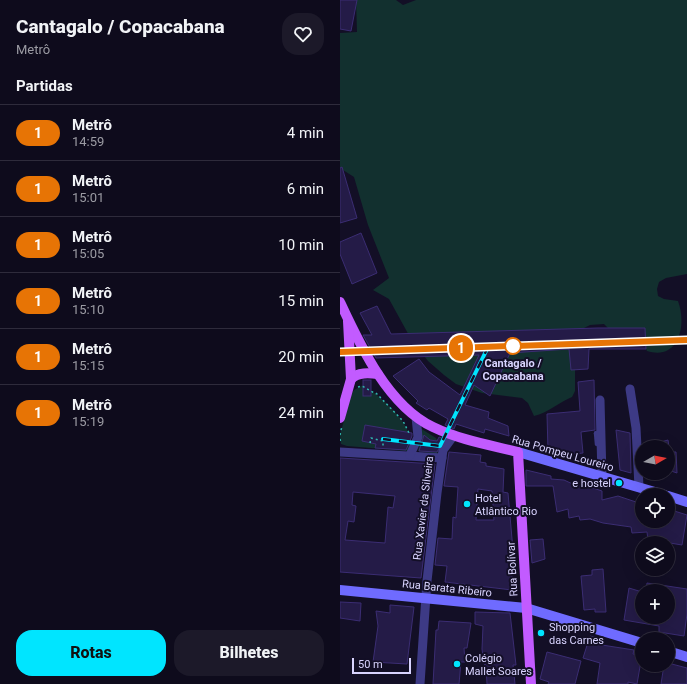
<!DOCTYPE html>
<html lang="pt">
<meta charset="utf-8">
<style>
:root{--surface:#0e0b1c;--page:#1c1929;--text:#f1f3f6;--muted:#9b9ba3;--line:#2e2b3b;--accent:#00e5ff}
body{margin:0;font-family:Roboto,sans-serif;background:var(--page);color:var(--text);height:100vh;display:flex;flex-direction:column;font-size:15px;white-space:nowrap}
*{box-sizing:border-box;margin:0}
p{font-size:13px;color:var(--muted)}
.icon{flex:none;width:22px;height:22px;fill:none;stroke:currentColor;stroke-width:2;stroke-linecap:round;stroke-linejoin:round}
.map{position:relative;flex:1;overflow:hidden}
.details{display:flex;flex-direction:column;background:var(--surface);width:340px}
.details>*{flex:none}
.badge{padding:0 8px;border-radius:13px;font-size:14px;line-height:26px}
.needle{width:26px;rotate:81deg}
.fabs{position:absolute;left:295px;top:440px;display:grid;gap:8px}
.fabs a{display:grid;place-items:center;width:40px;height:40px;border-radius:50%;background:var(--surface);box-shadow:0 4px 16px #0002,0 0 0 1px var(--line);font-size:20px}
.scale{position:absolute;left:12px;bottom:10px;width:59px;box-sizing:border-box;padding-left:4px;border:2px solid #d9d4ff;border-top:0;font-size:11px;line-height:14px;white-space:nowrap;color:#d9d4ff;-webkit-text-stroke:3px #130f26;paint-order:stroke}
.map>.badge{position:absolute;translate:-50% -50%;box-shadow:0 0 0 2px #fff}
h2{padding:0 16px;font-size:15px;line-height:36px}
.round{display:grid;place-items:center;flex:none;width:42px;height:42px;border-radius:16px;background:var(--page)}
.headline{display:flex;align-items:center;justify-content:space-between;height:68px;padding:0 16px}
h1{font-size:19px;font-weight:800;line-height:30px}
.button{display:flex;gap:8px;margin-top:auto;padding:8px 16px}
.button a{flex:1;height:46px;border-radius:16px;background:var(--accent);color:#111;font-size:16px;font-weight:800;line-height:46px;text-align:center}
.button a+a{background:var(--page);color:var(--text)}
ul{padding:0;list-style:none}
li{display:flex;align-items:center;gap:12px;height:56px;padding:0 16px;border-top:1px solid var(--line)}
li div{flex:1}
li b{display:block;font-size:15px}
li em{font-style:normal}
li .badge{min-width:44px;font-weight:700;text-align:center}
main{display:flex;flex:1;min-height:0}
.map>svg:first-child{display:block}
.green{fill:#12302f}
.building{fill:#241b47;stroke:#3b2d73;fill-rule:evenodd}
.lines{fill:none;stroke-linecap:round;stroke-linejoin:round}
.path{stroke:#2fb8b0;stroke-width:1.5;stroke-dasharray:2 3;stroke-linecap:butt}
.lane{stroke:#3d3a85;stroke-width:4.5}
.street{stroke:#3d3a85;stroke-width:9}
.secondary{stroke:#6f6bff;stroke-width:10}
.primary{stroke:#c25bff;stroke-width:10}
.rail-casing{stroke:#00e5ff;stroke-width:4}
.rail{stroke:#130f26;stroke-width:2.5;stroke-dasharray:8;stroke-linecap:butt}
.line-casing{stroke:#fff;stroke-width:9}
.line{stroke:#e77405;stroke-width:6}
.stop-dot{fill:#fff;stroke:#e77405;stroke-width:2}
.poi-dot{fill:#00e5ff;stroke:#130f26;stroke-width:1.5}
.labels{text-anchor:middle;stroke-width:4;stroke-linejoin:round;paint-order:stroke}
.stop-label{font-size:11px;font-weight:bold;fill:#d9d4ff;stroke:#130f26}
.street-label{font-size:11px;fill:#d9d4ff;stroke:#130f26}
.poi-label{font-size:11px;fill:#d9d4ff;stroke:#130f26;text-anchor:start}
</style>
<main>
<section class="details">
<div class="headline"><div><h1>Cantagalo / Copacabana</h1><p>Metrô</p></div><a class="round"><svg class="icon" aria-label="heart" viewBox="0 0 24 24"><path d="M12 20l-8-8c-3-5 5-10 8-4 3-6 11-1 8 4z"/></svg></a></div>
<h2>Partidas</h2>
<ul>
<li><span class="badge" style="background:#e77405;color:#fff">1</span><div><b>Metrô</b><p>14:59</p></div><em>4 min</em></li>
<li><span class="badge" style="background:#e77405;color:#fff">1</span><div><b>Metrô</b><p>15:01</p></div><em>6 min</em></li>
<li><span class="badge" style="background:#e77405;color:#fff">1</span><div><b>Metrô</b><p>15:05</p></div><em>10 min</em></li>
<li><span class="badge" style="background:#e77405;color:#fff">1</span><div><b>Metrô</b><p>15:10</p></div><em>15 min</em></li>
<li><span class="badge" style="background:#e77405;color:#fff">1</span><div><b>Metrô</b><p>15:15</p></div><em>20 min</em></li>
<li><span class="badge" style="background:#e77405;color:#fff">1</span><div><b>Metrô</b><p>15:19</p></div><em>24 min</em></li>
</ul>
<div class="button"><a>Rotas</a><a>Bilhetes</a></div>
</section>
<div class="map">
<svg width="347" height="684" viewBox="0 0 347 684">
<rect width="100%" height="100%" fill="#130f26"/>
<g class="green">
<path d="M16,0H56L63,5L76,0H347V274L326,278L319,282L317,289L318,296L324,299L338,301C347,325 339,361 307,351L304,345L269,329L264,324L250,325L244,328L235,363V391L232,397C219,402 208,413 194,416L188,403L182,398L142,393L116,384L104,375L88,361L71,339L49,299L33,290L49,278L28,225L14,177L3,170H0V33L17,32Z"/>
<path d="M23,385C40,396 81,429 67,451L7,446L1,444L0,435L11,395L14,390Z"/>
<path d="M80,428L96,438L100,446L97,454L78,451L81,438Z"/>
</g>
<g class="building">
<path d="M0,0H17L11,31L0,29Z"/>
<path d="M2,167L17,218L0,223V168Z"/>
<path d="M21,233L37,273L12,284L0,254V242Z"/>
<path d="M37,306L51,334L258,328H305L306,349H249L248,369L231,370L229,349L170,353L150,396L134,385L125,405L149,412L148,418L168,426L169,436L145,429L144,433L116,424L114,429L105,425L108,419L89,408L87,410L76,403L78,401L53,376L79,359L89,372L120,395L139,355L36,358L23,335H32L20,313Z"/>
<rect x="23" y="380" width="8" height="16"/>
<path d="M254,380L255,430L241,432L243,453L226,455V452L208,451L207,414L240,411L238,382Z"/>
<path d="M25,425L72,433V436L66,450L35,448L36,444L22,441Z"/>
<path d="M276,430L290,433L291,473L280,470Z"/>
<path d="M84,435L90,440L97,441L99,437L104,439L97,452L79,451Z"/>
<path d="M328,440L329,447H311L310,445Z"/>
<path d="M109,452L141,455L140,462L146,463V466L164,469L163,492L168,493L175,573L172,572V590L105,582L107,566L95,565L98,538L112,539L113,517L116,518L118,487L104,486ZM138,489L152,491L154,520H136Z"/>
<path d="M328,452H336L337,473L328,470Z"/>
<path d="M0,458L95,464L81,578L0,572ZM13,492L55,496L53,508L48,507L45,543L5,540L8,521L14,522L16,506L12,505Z"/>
<path d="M186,470L211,476V479L224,480L237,486H247L262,491V500L278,496L302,504V521H328V509L347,515L342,545L330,543L322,537L308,540L307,532L292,533L291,527L263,523L250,519L240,520L239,516L229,518L228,509L217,512L213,486H186Z"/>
<path d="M203,539L205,559L192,563L190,540Z"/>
<path d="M263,569L266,612H255V609L244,610L241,576L252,575V570Z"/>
<path d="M307,583L347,589V614L344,636L319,632V626L284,620L289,588L302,592V617H328V591H306Z"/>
<path d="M0,602L21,603L20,621L0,618Z"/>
<path d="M50,605L74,607L67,664L33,662L38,626L36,611L50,613Z"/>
<path d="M135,612L170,613L176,665H173L175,684H147L146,665L144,664L142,649L143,626L135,624Z"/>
<path d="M99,621L131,623L127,648H124L125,662H121L119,684H93L96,630H98Z"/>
<path d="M250,636L264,640L262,645L294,650L293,654L302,655L297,684L288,682V684H257L260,663L243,658Z"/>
<path d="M207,652L241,661L235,684H208L209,682L200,679Z"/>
<path d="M328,663L347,668V684H321L324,665H328Z"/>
</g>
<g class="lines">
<g class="path">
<path d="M18,387L22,386L36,394"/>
<path d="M36,393L63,421L69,433"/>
<path d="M0,435L2,426"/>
<path d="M0,439L1,443"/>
<path d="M30,443L31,438L43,441V446"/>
</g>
<path class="lane" d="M256,433L257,444"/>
<g class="street">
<path d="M290,389L296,428L299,487"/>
<path d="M260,400L262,477"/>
<path d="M0,452L102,458"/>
<path d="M70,455L78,437L76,417"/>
<path d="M80,684L87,581L97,493L103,450L114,435"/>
</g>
<g class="secondary">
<path d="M178,452L325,495"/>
<path d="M328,496L347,502"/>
<path d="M0,590L186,608L302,643"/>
<path d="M328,651L347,657"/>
</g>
<g class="primary">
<path d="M0,302C20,345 48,406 93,427C120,440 150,445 178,452L191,684"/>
<path d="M11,379C18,372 29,373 38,374"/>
<path d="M0,418L11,379L8,321"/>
</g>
<g class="rail-casing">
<path id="rail" d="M43,439L100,446L148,347"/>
</g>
<use href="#rail" class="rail"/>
</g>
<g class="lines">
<g class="line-casing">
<path id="line" d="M0,352L347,340"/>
</g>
<use href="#line" class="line"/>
</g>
<circle class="stop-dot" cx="173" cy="346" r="8"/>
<g class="poi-dot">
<circle cx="279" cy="483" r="4"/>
<circle cx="127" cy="504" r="4"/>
<circle cx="201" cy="633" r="4"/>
<circle cx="117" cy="664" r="4"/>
</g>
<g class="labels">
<g class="stop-label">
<text x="173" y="367">Cantagalo /<tspan x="173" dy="13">Copacabana</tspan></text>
</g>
<g class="street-label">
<text transform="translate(223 453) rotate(16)" y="4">Rua Pompeu Loureiro</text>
<text transform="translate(83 508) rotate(-83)" y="4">Rua Xavier da Silveira</text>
<text transform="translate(172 569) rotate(-93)" y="4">Rua Bolívar</text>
<text transform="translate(107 588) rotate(6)" y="4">Rua Barata Ribeiro</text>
</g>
<g class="poi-label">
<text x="271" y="487" text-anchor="end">e hostel</text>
<text x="135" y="502">Hotel<tspan x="135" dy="13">Atlântico Rio</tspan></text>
<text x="209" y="631">Shopping<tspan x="209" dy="13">das Carnes</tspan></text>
<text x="125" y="662">Colégio<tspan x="125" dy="13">Mallet Soares</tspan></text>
</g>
</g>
</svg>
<div class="fabs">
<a><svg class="needle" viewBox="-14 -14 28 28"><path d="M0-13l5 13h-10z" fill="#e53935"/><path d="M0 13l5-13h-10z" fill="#9b9ba3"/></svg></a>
<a><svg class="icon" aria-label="locate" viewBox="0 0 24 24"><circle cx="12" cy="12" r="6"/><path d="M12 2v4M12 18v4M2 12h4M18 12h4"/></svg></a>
<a><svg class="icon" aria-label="layers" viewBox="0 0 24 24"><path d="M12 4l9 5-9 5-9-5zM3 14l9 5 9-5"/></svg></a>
<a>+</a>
<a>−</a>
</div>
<div class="scale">50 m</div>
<b class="badge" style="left:121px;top:348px;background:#e77405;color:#fff">1</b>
</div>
</main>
